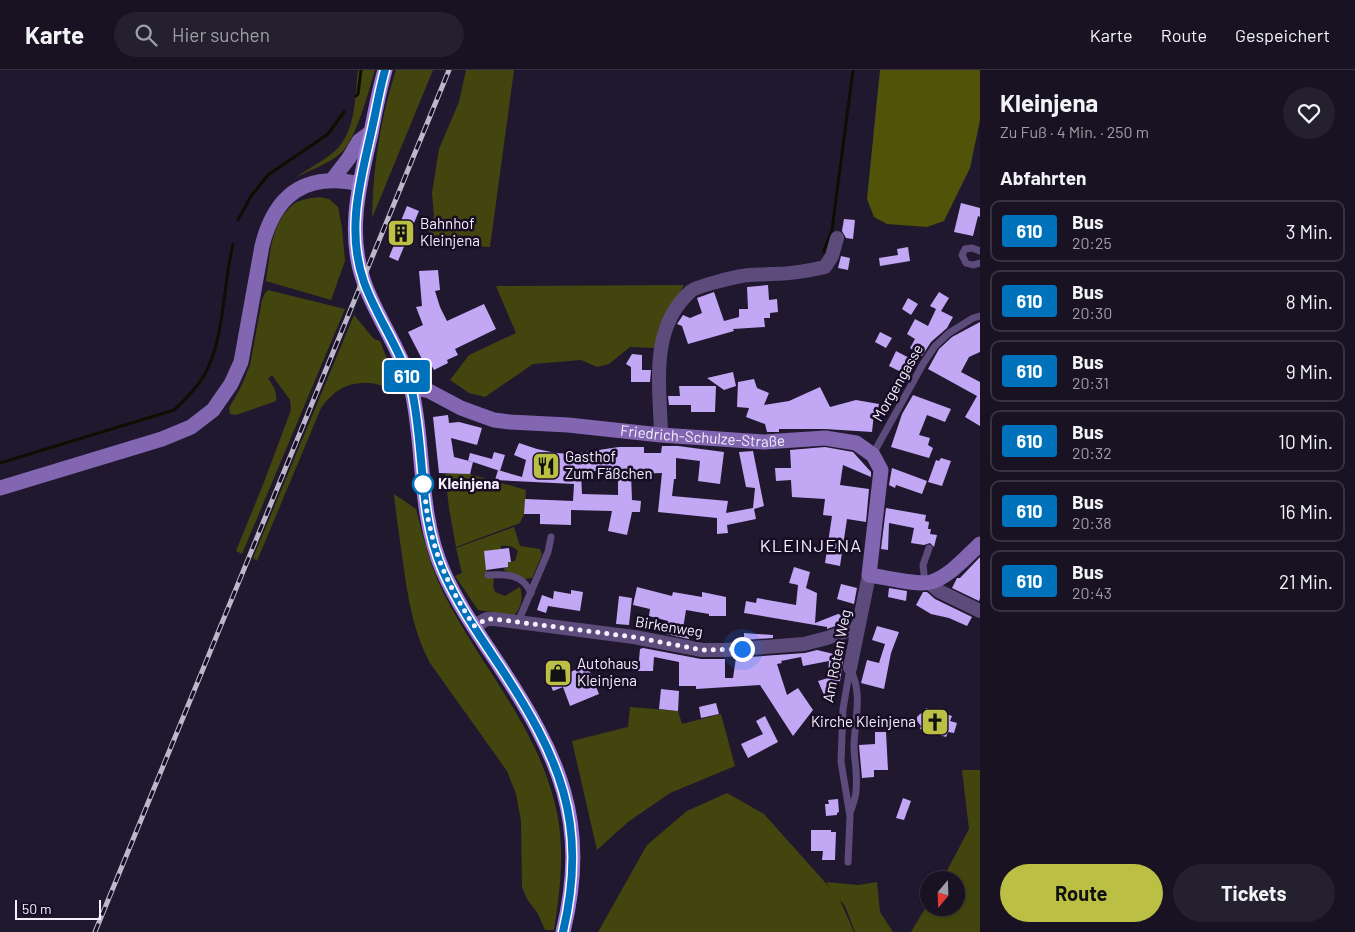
<!DOCTYPE html>
<html lang="de">
<meta charset="utf-8">
<style>
:root{--surface:#181223;--page:#252030;--text:#f1f3f6;--muted:#9f9ea6;--line:#363241;--accent:#bbc044}
body{margin:0;font-family:Barlow,sans-serif;background:var(--page);color:var(--text);height:100vh;display:flex;flex-direction:column;font-size:19px;white-space:nowrap}
*{box-sizing:border-box;margin:0}
p{font-size:16px;color:var(--muted)}
.icon{flex:none;width:28px;height:28px;fill:none;stroke:currentColor;stroke-width:2;stroke-linecap:round;stroke-linejoin:round}
.map{position:relative;flex:1;overflow:hidden}
.sheet{display:flex;flex-direction:column;background:var(--surface);width:375px}
.sheet>*{flex:none}
.badge{padding:0 10px;border-radius:4px;font-size:18px;line-height:32px}
.needle{width:32px;rotate:199deg}
.controls{position:absolute;left:920px;top:801px;display:grid;gap:10px}
.controls a{display:grid;place-items:center;width:45px;height:45px;border-radius:50%;background:var(--surface);box-shadow:0 1px 4px #0004,0 0 0 1px var(--line);font-size:25px}
.scale{position:absolute;left:15px;bottom:12px;width:86px;box-sizing:border-box;padding-left:5px;border:2px solid #f4f0fe;border-top:0;font-size:14px;line-height:18px;white-space:nowrap;color:#f4f0fe;-webkit-text-stroke:4px #170e25;paint-order:stroke}
.you{position:absolute;width:25px;height:25px;margin:-12px;border:4px solid #fff;border-radius:50%;background:#1a73e8;box-shadow:0 0 0 8px #1a73e833}
.map>.badge{position:absolute;translate:-50% -50%;box-shadow:0 0 0 2px #fff}
h2{padding:0 20px;font-size:19px;line-height:45px}
.round{display:grid;place-items:center;flex:none;width:52px;height:52px;border-radius:26px;background:var(--page)}
.head{display:flex;align-items:center;justify-content:space-between;height:85px;padding:0 20px}
h1{font-size:24px;font-weight:700;line-height:38px}
.button{display:flex;gap:10px;margin-top:auto;padding:10px 20px}
.button a{flex:1;height:58px;border-radius:30px;background:var(--accent);color:#111;font-size:20px;font-weight:700;line-height:58px;text-align:center}
.button a+a{background:var(--page);color:var(--text)}
ul{padding:0;list-style:none}
li{display:flex;align-items:center;gap:15px;height:62px;margin:0 10px 8px;padding:0 10px;border:2px solid var(--line);border-radius:10px}
li div{flex:1}
li b{display:block;font-size:19px}
li em{font-style:normal}
li .badge{min-width:55px;font-weight:700;text-align:center}
header{display:flex;align-items:center;gap:30px;box-sizing:border-box;height:70px;padding:0 25px;background:var(--surface);border-bottom:1px solid var(--line)}
header strong{font-size:24px}
nav{display:flex;gap:28px;margin-inline-start:auto;font-size:18px}
.search{width:350px;height:45px;background:var(--page);display:flex;align-items:center;gap:12px;box-sizing:border-box;padding:0 18px;border-radius:28px;color:var(--muted);font-size:19px}
main{display:flex;flex:1;min-height:0}
.map>svg:first-child{display:block}
.green{fill:#43450e}
.forest{fill:#515309}
.lines{fill:none;stroke-linecap:round;stroke-linejoin:round}
.stream{stroke:#0e0e00;stroke-width:3}
.building{fill:#c2a7f5;fill-rule:evenodd}
.lane{stroke:#5d4c7b;stroke-width:7}
.street{stroke:#5d4c7b;stroke-width:14}
.secondary{stroke:#8366b2;stroke-width:15}
.primary{stroke:#9f7adc;stroke-width:15}
.rail-casing{stroke:#bdb8c9;stroke-width:5}
.rail{stroke:#170e25;stroke-width:3;stroke-dasharray:9;stroke-linecap:butt}
.line-casing{stroke:#fff;stroke-width:11}
.line{stroke:#0072bc;stroke-width:8}
.walk{stroke:#f4f0fe;stroke-width:5;stroke-dasharray:0 9}
.stop-dot{fill:#fff;stroke:#0072bc;stroke-width:2.5}
.labels{text-anchor:middle;stroke-width:5;stroke-linejoin:round;paint-order:stroke}
.poi-label{font-size:15px;fill:#f4f0fe;stroke:#170e25;text-anchor:start}
.street-label{font-size:15px;fill:#f4f0fe;stroke:#170e25}
.stop-label{font-size:15px;font-weight:bold;fill:#f4f0fe;stroke:#170e25;text-anchor:start}
.quarter-label{font-size:18px;letter-spacing:1px;fill:#f4f0fe;stroke:#170e25}
</style>
<header>
<strong>Karte</strong>
<div class="search"><svg class="icon" aria-label="search" viewBox="0 0 24 24"><circle cx="10" cy="10" r="6"/><path d="M15 15l6 6"/></svg>Hier suchen</div>
<nav><a>Karte</a><a>Route</a><a>Gespeichert</a></nav>
</header>
<main>
<div class="map">
<svg width="980" height="862" viewBox="0 0 980 862">
<rect width="100%" height="100%" fill="#20182f"/>
<g class="green">
<path d="M358,0H375C369,20 356,70 341,83C328,94 311,100 296,107C307,100 330,87 338,78C356,58 355,26 358,0Z"/>
<path d="M396,0H433L372,148C373,97 380,49 396,0Z"/>
<path d="M466,0H514L490,177L433,174L429,160L434,146L432,123L439,79L459,32Z"/>
<path d="M320,127L329,129L338,137L342,158L345,191L331,230L266,211C270,185 271,151 294,134C301,129 312,128 320,127Z"/>
<path d="M684,215L660,261L655,278L630,277L609,294L597,297L581,290L533,294L485,327L469,323L450,310L469,285L516,263L496,216Z"/>
<path d="M268,220L345,239L242,484L236,481L264,412L291,340L290,330L272,305L268,309C274,316 277,322 276,331L236,345L230,344L229,338L241,317L250,295L262,230L265,223Z"/>
<path d="M354,245L374,269L380,271L395,310C376,320 382,312 365,313C344,313 332,323 321,338L257,491L253,488Z"/>
<path d="M455,403L470,404L526,420L524,444L520,453L456,477L449,438L445,404Z"/>
<path d="M394,424L416,439C423,467 430,495 443,522C480,596 540,659 557,743C565,782 560,821 554,860H545L538,844L527,829L522,817L521,751L516,724L507,701L430,593C412,559 407,522 402,485C399,465 396,444 394,424Z"/>
<path d="M514,457L520,476L540,479L542,485L532,508L524,509L505,501L504,498L508,497V492L515,491L518,481C512,476 509,475 501,476V479L484,482L488,508H494L493,516L495,522L505,526L520,517C523,526 522,538 514,545L478,540L455,506L462,503L456,478Z"/>
<path d="M630,637L678,641L682,654L721,644L735,696L670,723L628,752L597,780L572,671L628,657Z"/>
<path d="M962,700H980V862H911L929,832V838H956V810H942L969,759Z"/>
<path d="M727,723L764,744L831,819L826,812L858,815L877,812L880,842L893,862H855L845,836L840,830L854,862H598L647,775L687,741Z"/>
</g>
<path class="forest" d="M880,0H980V50L970,98L944,151L927,157L887,154L874,147L867,129Z"/>
<g class="lines">
<g class="stream">
<path d="M356,26L358,24L361,0"/>
<path d="M238,150L251,126L268,105L328,64L344,42"/>
<path d="M824,181L832,160L853,0"/>
<path d="M0,393L174,340C186,329 198,317 206,302C225,264 223,215 233,174"/>
</g>
</g>
<g class="building">
<path d="M961,133L980,138V147L978,146L973,166L954,162Z"/>
<path d="M407,136L419,141L398,191L389,187L396,170L391,168L395,157L398,158Z"/>
<path d="M844,149L855,150L853,169L846,168L842,161Z"/>
<path d="M908,177L910,191L880,196L879,188L898,185L897,179Z"/>
<path d="M841,186L850,188L848,200L838,198Z"/>
<path d="M438,200L440,220L435,221L440,237L447,251L484,234L496,259L455,279L458,285L447,290L448,293L434,300L430,293L425,295L408,262L423,255L416,237L422,236L419,201Z"/>
<path d="M768,215L769,230L777,229L778,242L770,243V248H764L765,257L733,259L734,261L688,274L682,256L677,254L683,245L690,248L702,243L697,228L714,222L724,251L739,247V239H748L747,217Z"/>
<path d="M939,222L949,228L941,241L953,247L947,258L931,272L922,286L910,278L915,269L907,264L915,249L928,256L936,239L930,236Z"/>
<path d="M908,228L918,234L911,245L902,239Z"/>
<path d="M980,252V282L969,287L961,302L980,312V356L965,347L977,326L928,299L939,279L952,267Z"/>
<path d="M880,262L892,268L886,278L875,272Z"/>
<path d="M896,281L913,290L905,304L889,296Z"/>
<path d="M632,284L642,285V300H651L650,312H631V297L626,294Z"/>
<path d="M733,302L736,316L724,320L707,308Z"/>
<path d="M754,309L757,318L769,323L764,335L789,331L820,317L830,337L856,330L879,334L877,344L874,343L872,362L825,359H779V362H767L765,354L746,347L749,338L737,337L738,312Z"/>
<path d="M679,316H716L715,342H691V335H669L668,326H680Z"/>
<path d="M913,325L951,339L945,352L927,345L919,365L930,368L928,375L933,378L929,388L891,377L902,344Z"/>
<path d="M448,345L449,353L459,352L482,358L477,375L451,368L454,387L473,392L468,391L470,383L492,389L494,382L505,385L500,401L473,392L470,404L439,403L433,347Z"/>
<path d="M519,373L537,379L556,383L572,384L619,377H644V383H661L662,376H678L724,382L720,414L698,411L700,391L676,388V409H674L672,426L728,431L726,443L753,438L755,418L746,417L739,382L753,381L764,436L754,439L756,449L727,455L728,463L717,464V448L658,442L662,403L631,404L632,430L641,431L640,442H632L627,465L608,461L612,441L571,440V455L540,454V444H524L525,429L573,431L574,414L495,410L498,400L522,407L526,390L514,385ZM618,398V425L582,424L581,403Z"/>
<path d="M825,377L853,382L871,402V407L843,395L840,415L869,419L866,452L847,449L840,496L825,493L832,446L823,445L825,429L792,427L791,410L776,411L775,398H791L790,380Z"/>
<path d="M941,388L951,391L942,416L928,412L936,390L939,391Z"/>
<path d="M892,398L927,411L922,424L896,415L895,418L889,415Z"/>
<path d="M886,438L926,445L925,451L929,452L928,459H931L930,464L937,465L934,477L930,473L924,475L911,473L914,458L889,453L888,480L881,479Z"/>
<path d="M509,478L511,492H508V497L486,500L484,481Z"/>
<path d="M980,487V528L979,531L952,518L957,508H960Z"/>
<path d="M794,497L810,502L806,518L817,523L815,553L838,544L841,545L844,553L827,559V557L744,543L746,531L756,533L757,528L796,535L798,515L789,513Z"/>
<path d="M841,514L857,518L854,534L837,529Z"/>
<path d="M637,517L672,526L673,522L702,527V522L726,527V546H709V544L686,540L682,565L689,566V569L666,564L668,551L649,546L650,539L633,535Z"/>
<path d="M889,518L907,521L906,531L888,527Z"/>
<path d="M571,520L583,522L580,541L548,536L546,543L537,540L542,525L553,529L554,521L571,524Z"/>
<path d="M923,522H927L935,529L972,547L967,556L949,548L931,544L916,535Z"/>
<path d="M619,526L632,528L629,555L616,554Z"/>
<path d="M877,556L899,562L891,583L884,619L861,613L867,590L879,593L885,574L872,570Z"/>
<path d="M744,563L773,565V568L744,570Z"/>
<path d="M844,571L846,572L840,611L833,613L824,625L818,611L828,608L829,591L803,596L801,587L781,591L782,593L777,594L787,625L798,618L813,640L793,666L760,615L696,619V616H679V592L654,587L653,601H638L640,579L643,578L701,589H725V608H733L736,588L805,583L817,580L838,585L842,572Z"/>
<path d="M564,593L568,603L587,595L599,624L570,636L563,617L553,621L545,601Z"/>
<path d="M661,619L679,621L678,641L659,639Z"/>
<path d="M716,633L719,644L701,648L699,637Z"/>
<path d="M926,638L952,646L950,651L957,653L954,663L948,662L946,667L920,659L921,656L917,651V647L920,644L925,642Z"/>
<path d="M765,646L778,672L748,688L741,674L763,664L756,651Z"/>
<path d="M875,662H886L888,700H874V707L862,708L859,675L875,674Z"/>
<path d="M903,728L911,731L904,750L896,748Z"/>
<path d="M838,729L839,742L837,743V745L826,746L825,734H829L828,730Z"/>
<path d="M811,760H831V762H836L835,790H822L823,781H811Z"/>
</g>
<g class="lines">
<g class="lane">
<path d="M980,181L972,178L965,179L962,185L966,193L973,195L980,193"/>
<path d="M873,384L923,294L935,276L949,263L973,248L980,246"/>
<path d="M488,505C506,504 523,504 531,523"/>
<path d="M925,513L923,495L929,478"/>
<path d="M518,552L548,482L551,467"/>
<path d="M850,599C863,622 855,649 854,675C854,690 858,705 856,721C856,728 852,736 850,743"/>
<path d="M848,792L850,746L841,692L843,639L850,598"/>
</g>
<g class="street">
<path d="M661,365C660,315 649,258 691,221C695,217 734,207 742,206C752,204 762,205 772,204C790,204 808,201 825,197L832,186L837,168"/>
<path d="M930,513L939,521L980,541"/>
<path d="M474,556L487,549H494L634,567L702,580H726L804,574L827,568L858,557"/>
<path d="M850,598L869,505"/>
</g>
<g class="secondary">
<path d="M332,110L349,88L359,71L371,62"/>
<path id="s1" d="M412,320L421,319L429,321L461,338L480,345L494,350L510,352L568,355L661,365L764,372L825,368L856,373L873,385L881,400L869,505C883,507 919,516 931,512C950,506 966,487 980,474"/>
<path d="M0,418L162,369L191,357L213,340L231,314L241,292L262,176C275,124 306,102 360,114"/>
</g>
<path class="primary" d="M385,0C379,21 375,42 371,63C360,112 346,162 364,212C377,249 403,282 412,321C425,380 418,444 443,501C458,535 479,565 499,595C559,686 590,752 563,862"/>
<g class="rail-casing">
<path id="rail" d="M95,862L449,0"/>
</g>
<use href="#rail" class="rail"/>
</g>
<g class="lines">
<g class="line-casing">
<path id="line" d="M385,0C379,21 376,42 371,63C360,112 346,162 364,212C377,249 403,282 412,321C425,380 418,444 443,501C458,535 479,565 499,595C559,686 589,752 563,862"/>
</g>
<use href="#line" class="line"/>
<path class="walk" d="M423,414C426,428 426,443 430,457C438,495 453,523 474,556L487,549H494L634,567L702,580L742,579"/>
</g>
<defs>
<g id="building-square" transform="scale(1.4375)"><rect x="-9" y="-9" width="18" height="18" rx="4" fill="#bbc044" stroke="#170e25"/><path d="M-4-6H4V6H1V3H-1V6H-4ZM-2.5-4.3h1.7v1.8h-1.7ZM.8-4.3h1.7v1.8H.8ZM-2.5-1h1.7V.8h-1.7ZM.8-1h1.7V.8H.8Z" fill="#111"/></g>
<g id="restaurant-square" transform="scale(1.4375)"><rect x="-9" y="-9" width="18" height="18" rx="4" fill="#bbc044" stroke="#170e25"/><path d="M-5-6h1v4h1v-4h1v4h1v-4h1v5L-1.5 .5V6h-2V.5L-5-1ZM5-6V6H3V1.5H1.5Q1.5-4 5-6Z" fill="#111"/></g>
<g id="shop-square" transform="scale(1.4375)"><rect x="-9" y="-9" width="18" height="18" rx="4" fill="#bbc044" stroke="#170e25"/><path d="M-5-2.5h2.3a2.7 3.5 0 0 1 5.4 0H5L5.5 6h-11ZM-1.5-2.5h3a1.5 2.3 0 0 0-3 0Z" fill="#111"/></g>
<g id="church-square" transform="scale(1.4375)"><rect x="-9" y="-9" width="18" height="18" rx="4" fill="#bbc044" stroke="#170e25"/><path d="M-1.2-6h2.4v3.5h3.3v2.4h-3.3V6h-2.4V-.1h-3.3v-2.4h3.3Z" fill="#111"/></g>
</defs>
<g fill-rule="evenodd">
<use href="#building-square" x="401" y="163"/>
<use href="#restaurant-square" x="546" y="396"/>
<use href="#shop-square" x="558" y="603"/>
<use href="#church-square" x="935" y="652"/>
</g>
<circle class="stop-dot" cx="423" cy="414" r="10"/>
<g class="labels">
<g class="poi-label">
<text x="420" y="159">Bahnhof<tspan x="420" dy="17">Kleinjena</tspan></text>
<text x="565" y="392">Gasthof<tspan x="565" dy="17">Zum Fäßchen</tspan></text>
<text x="577" y="599">Autohaus<tspan x="577" dy="17">Kleinjena</tspan></text>
<text x="916" y="657" text-anchor="end">Kirche Kleinjena</text>
</g>
<g class="street-label">
<text transform="translate(898 313) rotate(-60)" y="5">Morgengasse</text>
<text dy="5" stroke="none"><textPath href="#s1" startOffset="298">Friedrich-Schulze-Straße</textPath></text>
<text transform="translate(669 557) rotate(9)" y="5">Birkenweg</text>
<text transform="translate(837 586) rotate(-79)" y="5">Am Roten Weg</text>
</g>
<g class="stop-label">
<text x="438" y="419">Kleinjena</text>
</g>
<g class="quarter-label">
<text x="811" y="482">KLEINJENA</text>
</g>
</g>
</svg>
<div class="controls">
<a><svg class="needle" viewBox="-14 -14 28 28"><path d="M0-13l5 13h-10z" fill="#e53935"/><path d="M0 13l5-13h-10z" fill="#9f9ea6"/></svg></a>
</div>
<div class="scale">50 m</div>
<div class="you" style="left:742px;top:579px"></div>
<b class="badge" style="left:407px;top:306px;background:#0072bc;color:#fff">610</b>
</div>
<section class="sheet">
<div class="head"><div><h1>Kleinjena</h1><p>Zu Fuß · 4 Min. · 250 m</p></div><a class="round"><svg class="icon" aria-label="heart" viewBox="0 0 24 24"><path d="M12 20l-8-8c-3-5 5-10 8-4 3-6 11-1 8 4z"/></svg></a></div>
<h2>Abfahrten</h2>
<ul>
<li><span class="badge" style="background:#0072bc;color:#fff">610</span><div><b>Bus</b><p>20:25</p></div><em>3 Min.</em></li>
<li><span class="badge" style="background:#0072bc;color:#fff">610</span><div><b>Bus</b><p>20:30</p></div><em>8 Min.</em></li>
<li><span class="badge" style="background:#0072bc;color:#fff">610</span><div><b>Bus</b><p>20:31</p></div><em>9 Min.</em></li>
<li><span class="badge" style="background:#0072bc;color:#fff">610</span><div><b>Bus</b><p>20:32</p></div><em>10 Min.</em></li>
<li><span class="badge" style="background:#0072bc;color:#fff">610</span><div><b>Bus</b><p>20:38</p></div><em>16 Min.</em></li>
<li><span class="badge" style="background:#0072bc;color:#fff">610</span><div><b>Bus</b><p>20:43</p></div><em>21 Min.</em></li>
</ul>
<div class="button"><a>Route</a><a>Tickets</a></div>
</section>
</main>
